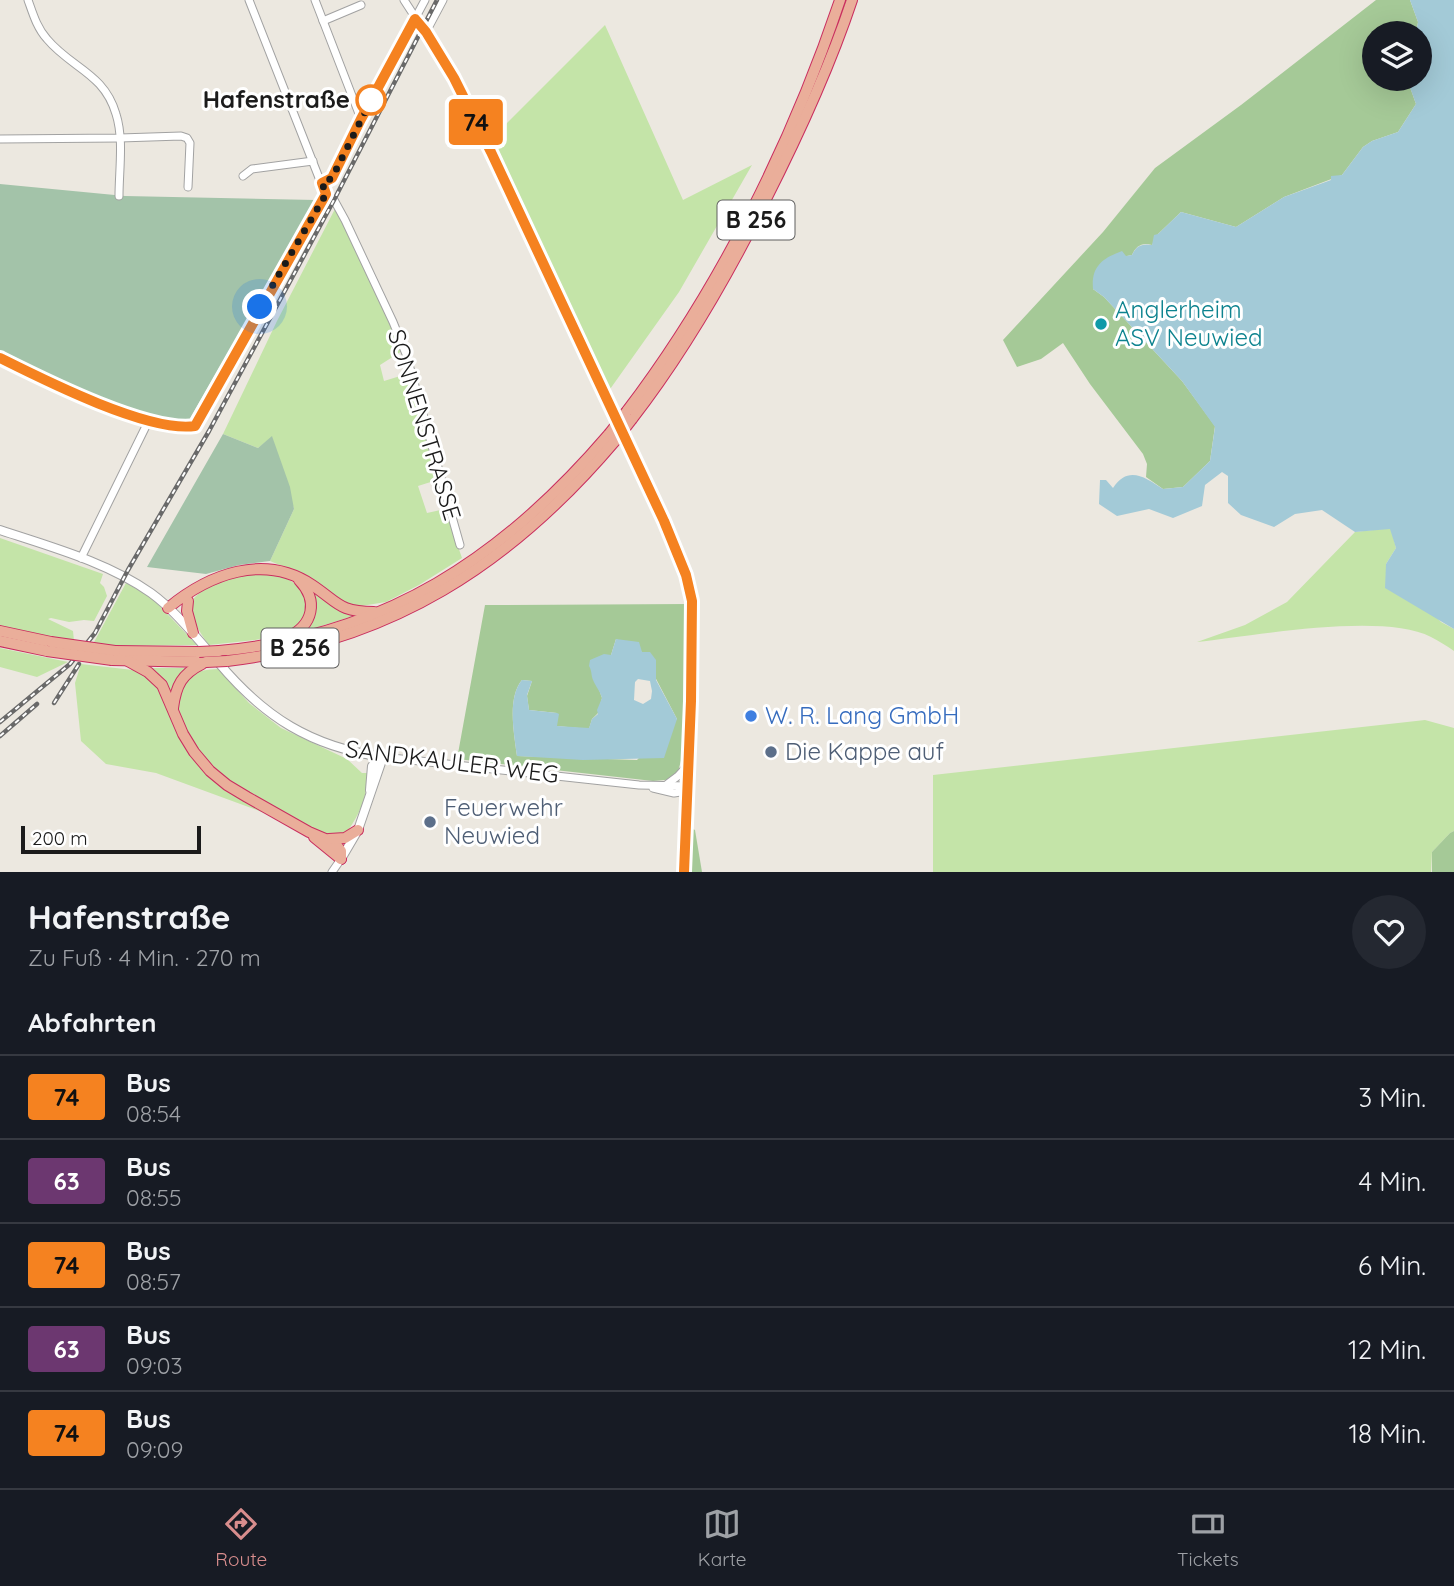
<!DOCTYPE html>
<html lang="de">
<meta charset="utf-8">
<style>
:root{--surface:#171b24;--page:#242831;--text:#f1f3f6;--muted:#9ea1a6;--line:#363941;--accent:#d88d8d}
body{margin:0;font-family:Quicksand,sans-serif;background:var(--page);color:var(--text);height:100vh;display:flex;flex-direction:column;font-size:26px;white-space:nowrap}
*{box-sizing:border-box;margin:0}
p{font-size:23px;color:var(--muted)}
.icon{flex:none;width:38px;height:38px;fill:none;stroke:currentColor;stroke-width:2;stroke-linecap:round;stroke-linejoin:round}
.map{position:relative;height:872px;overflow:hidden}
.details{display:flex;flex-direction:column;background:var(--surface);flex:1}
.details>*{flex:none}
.badge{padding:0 14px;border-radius:5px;font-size:24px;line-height:46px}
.buttons{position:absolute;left:1362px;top:21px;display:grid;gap:14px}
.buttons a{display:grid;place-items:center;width:70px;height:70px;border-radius:50%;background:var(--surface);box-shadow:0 7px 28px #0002;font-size:35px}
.scale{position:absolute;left:21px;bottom:18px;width:180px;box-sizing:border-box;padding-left:7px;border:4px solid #1b1b1b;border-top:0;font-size:19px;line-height:24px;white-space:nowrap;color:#1b1b1b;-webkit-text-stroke:5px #fff;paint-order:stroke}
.you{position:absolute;width:35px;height:35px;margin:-18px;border:5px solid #fff;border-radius:50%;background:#1a73e8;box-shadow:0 0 0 10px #1a73e833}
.map>.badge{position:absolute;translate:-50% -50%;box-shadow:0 0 0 4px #fff}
h2{padding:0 28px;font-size:26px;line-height:63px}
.round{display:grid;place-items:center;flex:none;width:74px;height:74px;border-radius:37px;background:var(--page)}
.head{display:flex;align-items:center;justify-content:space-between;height:119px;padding:0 28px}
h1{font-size:33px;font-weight:700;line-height:52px}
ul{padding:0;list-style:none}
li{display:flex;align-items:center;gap:21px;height:84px;padding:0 28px;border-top:2px solid var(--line)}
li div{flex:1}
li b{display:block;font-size:26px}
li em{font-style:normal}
li .badge{min-width:77px;font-weight:700;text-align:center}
.tab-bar{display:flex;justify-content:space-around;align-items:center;height:98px;border-top:2px solid var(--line);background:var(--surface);font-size:19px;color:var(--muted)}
.tab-bar a{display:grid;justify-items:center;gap:4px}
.tab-bar .active{color:var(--accent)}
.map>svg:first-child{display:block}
.grass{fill:#c4e4a8}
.forest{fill:#a5c997;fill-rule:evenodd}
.cemetery{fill:#a3c3a9}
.water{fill:#a3cad7;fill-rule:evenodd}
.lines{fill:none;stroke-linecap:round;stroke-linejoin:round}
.minor-casing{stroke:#a2a2a2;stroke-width:9}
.tertiary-casing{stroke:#a2a2a2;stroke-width:10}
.trunk-casing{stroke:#c92e5f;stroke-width:12}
.minor{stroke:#fff;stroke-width:7}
.tertiary{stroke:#fff;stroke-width:8}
.trunk{stroke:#eaae9a;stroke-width:10}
.rail-casing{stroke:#696969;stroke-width:4.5}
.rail{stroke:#fff;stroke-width:2;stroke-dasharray:5;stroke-linecap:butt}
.trunk-bridge-casing{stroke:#c92e5f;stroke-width:12;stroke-linecap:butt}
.trunk-bridge{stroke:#eaae9a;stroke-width:10}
.line-casing{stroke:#fff;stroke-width:16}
.line{stroke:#f58220;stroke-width:10}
.walk{stroke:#1b1b1b;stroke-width:7;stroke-dasharray:0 12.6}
.stop-dot{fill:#fff;stroke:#f58220;stroke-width:3.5}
.culture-dot{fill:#0f9aa8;stroke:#fff;stroke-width:2.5}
.shop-dot{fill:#3f7fe0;stroke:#fff;stroke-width:2.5}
.service-dot{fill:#5c6f8a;stroke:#fff;stroke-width:2.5}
.labels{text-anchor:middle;stroke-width:6;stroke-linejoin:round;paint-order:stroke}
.shield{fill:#fff;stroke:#5f5f5f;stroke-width:2}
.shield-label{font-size:23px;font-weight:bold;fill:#1b1b1b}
.stop-label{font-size:24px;font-weight:bold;fill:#1b1b1b;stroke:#fff;text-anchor:end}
.culture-label{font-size:24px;fill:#0d838f;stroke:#fff;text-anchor:start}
.street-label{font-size:24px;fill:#1b1b1b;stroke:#fff}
.shop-label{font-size:24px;fill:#366cbe;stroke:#fff;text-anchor:start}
.service-label{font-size:24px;fill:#4e5e75;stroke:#fff;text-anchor:start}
</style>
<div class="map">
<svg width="1454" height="872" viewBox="0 0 1454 872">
<rect width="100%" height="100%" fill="#ece8e0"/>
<g class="grass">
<path d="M605,25L683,200L752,165L679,292L608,392L560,293L490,140Z"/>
<path d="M336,207L402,351L380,365L384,381L410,373L437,480L418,486L427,513L445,509L462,558L419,585L386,602L355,607L332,597L306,576L270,561L294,509L272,437L258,448L223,434L277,321Z"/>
<path d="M1391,528L1396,548L1386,564L1441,622L1454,629V651C1447,646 1439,641 1431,637C1382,612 1253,636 1197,642L1245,625L1287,602L1355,532Z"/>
<path d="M0,538L103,574L100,583L104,587L107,596L94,621L84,620L69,622L51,618L48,619L73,631L74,641L53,639L0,627Z"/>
<path d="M237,574C266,574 285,570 306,594V619L289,633L255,640L209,645C174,598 193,594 237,574Z"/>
<path d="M126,583L152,598L197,645L117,646L93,644Z"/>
<path d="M308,587L360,614L302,632L306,628Z"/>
<path d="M0,648L68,662L37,677L0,667Z"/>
<path d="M81,664L133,670L142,672L157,683L187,748L270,815L156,773L106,764L81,741L75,683Z"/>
<path d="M145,668H188L172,697Z"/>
<path d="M218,669L249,703L281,728L347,759L362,773H367C368,796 360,814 347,832L328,837C278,810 209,784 185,727C181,717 176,708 179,696C185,673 196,670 218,669Z"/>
<path d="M1425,720L1454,728V831L1450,833L1432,852L1431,872H933V775Z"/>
</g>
<g class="forest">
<path d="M1376,0H1410L1418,22L1416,33H1374V79H1407L1416,104L1398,132L1372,141L1363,147L1342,175L1284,197L1236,227L1181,212L1158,234L1152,245C1142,242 1136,246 1132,255L1127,256L1093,289L1104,297L1182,381L1215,426L1210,461L1183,487L1163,489L1146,477L1147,464L1143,454L1090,384L1063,343L1041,359L1017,367L1003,340L1103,232L1155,168L1241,105Z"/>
<path d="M689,604L682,757L676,779L653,781L457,759L485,605ZM616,639L642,652L677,719L637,760L517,756C514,733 507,698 522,680L532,681L527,696L529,710L557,713V726L589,729L592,719L598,713L602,698L592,669L606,656L611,655Z"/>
<path d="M691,828L695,830L702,872H689Z"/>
<path d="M1454,831V872H1432V852L1450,833Z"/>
</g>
<g class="cemetery">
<path d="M0,184L125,196L316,200L189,420L150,417L49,378L0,353Z"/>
<path d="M223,434L258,448L272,436L290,487L294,509L270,561L239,565L206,574L147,567Z"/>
</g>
<g class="water">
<path d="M1410,0H1454V629L1385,588L1386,564L1396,548L1390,529L1355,532L1322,510L1295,514L1274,527L1241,515L1228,503V476L1222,472L1205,485L1202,506L1173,518L1149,509L1117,516L1099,504L1100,480H1106L1113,488C1128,465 1145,477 1163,489L1183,487L1210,461L1215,427L1182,381L1104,297L1093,289C1091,266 1103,258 1122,251L1126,256L1132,255C1136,246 1142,243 1152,245L1154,235L1158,234L1181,212L1236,227L1284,197L1331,180V176L1342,175L1363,147L1372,141L1398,132L1416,104L1407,79H1419V33H1416L1418,22Z"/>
<path d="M616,639L639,642L642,652H650L656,660V680L677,719L664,758L583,760L517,756C514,733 507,698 522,680L532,681L527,695L529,710L557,713L559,714L557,726L589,728L592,719L598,714L597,710L602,698C600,691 596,687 593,680C591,675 592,671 589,666L590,660L604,654L611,655ZM638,679L650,681L652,691L651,699L643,704L634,700L635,682Z"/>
</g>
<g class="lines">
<g class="minor-casing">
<g id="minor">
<path d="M28,0C33,14 37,28 47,39C71,68 104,73 116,114C124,139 119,170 119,196"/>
<path d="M249,0L325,193L334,200L345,220L393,322L406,354L460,545"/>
<path d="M315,0L361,119"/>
<path d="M404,0L454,77L664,521L686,575L692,601L691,701L684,872"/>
<path d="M323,21L361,5"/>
<path d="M426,32L443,0"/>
<path d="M0,139L120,138L181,136L187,138L190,143L188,187"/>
<path d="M243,176L252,169L313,161"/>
<path d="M322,183L332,179L361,119L425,0"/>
<path d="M0,358C43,380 149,434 195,426L325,193"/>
<path d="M81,558L148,422"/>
<path d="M383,757L639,785L687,786"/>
<path d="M666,785L678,776L688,765"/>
<path d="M653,788L674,793L687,791"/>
<path d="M332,872L341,859"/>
</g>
</g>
<g class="tertiary-casing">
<g id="tertiary">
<path d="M0,530C51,547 107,562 151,593C177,612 197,639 218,662C264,717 311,747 383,757"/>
<path d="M370,790L372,766L383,757"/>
<path d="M341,859L358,830L383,757"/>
</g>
</g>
<g class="trunk-casing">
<g id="trunk">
<path d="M627,411C719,290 792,143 840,0"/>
<path d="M632,419C684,352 727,277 765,201C798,136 829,69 852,0"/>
<path d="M188,601L187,611L193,633"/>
<path d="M168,608C209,574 264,553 312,585C339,603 339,612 374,612"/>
<path d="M0,631L51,642"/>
<path d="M288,637C313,625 319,601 299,580"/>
<path d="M0,641L47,651"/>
<path d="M115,651L199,652"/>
<path d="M219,651C385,636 503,558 609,434"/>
<path d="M112,660L206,662"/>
<path d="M128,661L148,672L162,685L183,734L194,752L210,771L227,785L247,797L309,832L335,843L341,851V859"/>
<path d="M227,661C390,642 510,565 615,441"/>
<path d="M173,708C176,685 182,674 202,664"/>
<path d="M314,837L341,859"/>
<path d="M329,839L345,838L358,830"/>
</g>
</g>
<use href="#minor" class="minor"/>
<use href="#tertiary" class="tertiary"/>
<use href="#trunk" class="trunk"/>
<g class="rail-casing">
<g id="rail">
<path d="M54,703L79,664"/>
<path d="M0,722L70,664L95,633L128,570L209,431L334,200L437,0"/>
<path d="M0,736L37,704"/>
</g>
</g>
<use href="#rail" class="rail"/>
<g class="trunk-bridge-casing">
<g id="trunk-bridge">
<path d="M609,434L627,411"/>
<path d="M615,441L632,419"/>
<path d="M51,642L115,651"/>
<path d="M47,651L112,660"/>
<path d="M199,652L219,651"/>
<path d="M206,662L227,661"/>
</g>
</g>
<use href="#trunk-bridge" class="trunk-bridge"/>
</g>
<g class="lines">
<g class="line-casing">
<path id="line" d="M0,358C44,380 149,433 195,426L326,194L322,183L332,178L361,119L415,19L426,32L454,78L491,152L664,521L686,575L692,601L691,701L684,872"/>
</g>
<use href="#line" class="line"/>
<path class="walk" d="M260,307L326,194L322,183L332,178L371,100"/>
</g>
<circle class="stop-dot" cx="371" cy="100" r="14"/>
<circle class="culture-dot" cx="1101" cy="324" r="7"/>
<circle class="shop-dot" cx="751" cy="716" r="7"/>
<g class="service-dot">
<circle cx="771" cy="752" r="7"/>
<circle cx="430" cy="822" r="7"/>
</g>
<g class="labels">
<g class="shield">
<rect x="717.5" y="200.5" width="77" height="39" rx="5"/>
<rect x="261.5" y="628.5" width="77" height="39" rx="5"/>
</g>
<g class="shield-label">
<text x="756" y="228">B 256</text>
<text x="300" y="656">B 256</text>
</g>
<g class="stop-label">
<text x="350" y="108">Hafenstraße</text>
</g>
<g class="culture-label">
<text x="1115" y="318">Anglerheim<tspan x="1115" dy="28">ASV Neuwied</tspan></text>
</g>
<g class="street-label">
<text transform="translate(424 425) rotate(73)" y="8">SONNENSTRASSE</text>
<text transform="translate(452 762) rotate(7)" y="8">SANDKAULER WEG</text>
</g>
<g class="shop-label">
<text x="765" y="724">W. R. Lang GmbH</text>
</g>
<g class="service-label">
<text x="785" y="760">Die Kappe auf</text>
<text x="444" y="816">Feuerwehr<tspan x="444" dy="28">Neuwied</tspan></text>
</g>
</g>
</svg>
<div class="buttons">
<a><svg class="icon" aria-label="layers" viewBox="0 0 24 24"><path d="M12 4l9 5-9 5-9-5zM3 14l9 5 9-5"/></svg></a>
</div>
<div class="scale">200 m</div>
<div class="you" style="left:260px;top:307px"></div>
<b class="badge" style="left:476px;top:122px;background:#f58220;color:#111">74</b>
</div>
<section class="details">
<div class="head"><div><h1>Hafenstraße</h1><p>Zu Fuß · 4 Min. · 270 m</p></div><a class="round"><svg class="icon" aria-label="heart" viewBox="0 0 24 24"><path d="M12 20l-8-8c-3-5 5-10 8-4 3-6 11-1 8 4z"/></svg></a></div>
<h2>Abfahrten</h2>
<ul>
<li><span class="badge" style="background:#f58220;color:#111">74</span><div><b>Bus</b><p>08:54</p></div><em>3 Min.</em></li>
<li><span class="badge" style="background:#6c3770;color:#fff">63</span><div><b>Bus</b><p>08:55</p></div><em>4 Min.</em></li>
<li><span class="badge" style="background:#f58220;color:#111">74</span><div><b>Bus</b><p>08:57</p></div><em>6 Min.</em></li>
<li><span class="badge" style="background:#6c3770;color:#fff">63</span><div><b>Bus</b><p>09:03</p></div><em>12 Min.</em></li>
<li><span class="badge" style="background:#f58220;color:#111">74</span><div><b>Bus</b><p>09:09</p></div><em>18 Min.</em></li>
</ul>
</section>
<nav class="tab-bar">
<a class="active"><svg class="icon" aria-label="directions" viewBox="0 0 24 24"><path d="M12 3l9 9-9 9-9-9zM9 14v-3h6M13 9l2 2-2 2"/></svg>Route</a>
<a><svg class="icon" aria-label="map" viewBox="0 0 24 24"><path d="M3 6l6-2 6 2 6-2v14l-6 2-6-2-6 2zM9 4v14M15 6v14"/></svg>Karte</a>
<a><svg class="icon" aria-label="tickets" viewBox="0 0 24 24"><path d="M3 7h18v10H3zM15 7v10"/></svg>Tickets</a>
</nav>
